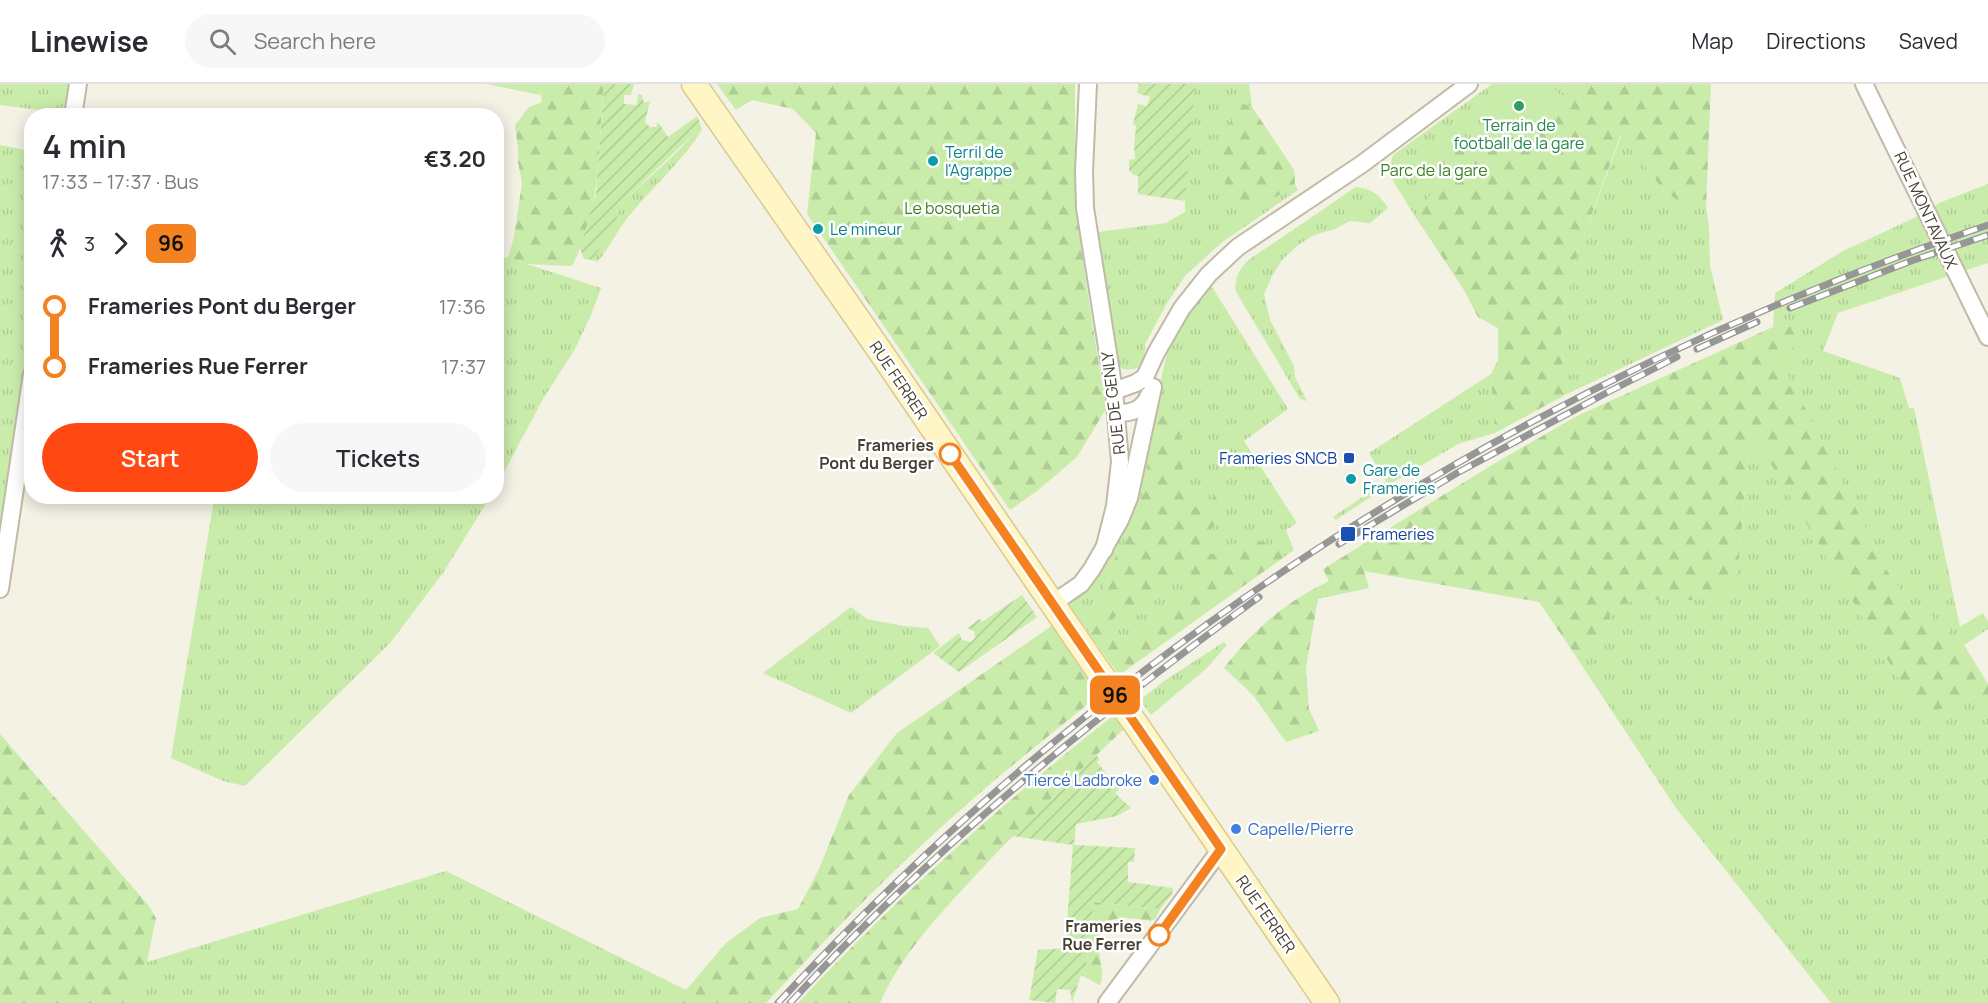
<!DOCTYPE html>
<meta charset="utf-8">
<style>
:root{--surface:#fff;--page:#f7f7f7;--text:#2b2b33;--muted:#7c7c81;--line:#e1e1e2;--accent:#ff4812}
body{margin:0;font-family:Manrope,sans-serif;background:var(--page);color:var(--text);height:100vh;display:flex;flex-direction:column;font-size:22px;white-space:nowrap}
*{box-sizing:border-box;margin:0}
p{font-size:20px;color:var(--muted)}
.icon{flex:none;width:33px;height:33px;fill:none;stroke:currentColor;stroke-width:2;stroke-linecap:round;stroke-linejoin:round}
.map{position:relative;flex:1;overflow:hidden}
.sheet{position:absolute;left:24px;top:24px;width:480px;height:396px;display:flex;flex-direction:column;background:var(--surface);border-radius:24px;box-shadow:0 3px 15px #0003}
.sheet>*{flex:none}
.badge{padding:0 12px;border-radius:9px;font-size:21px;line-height:39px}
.map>.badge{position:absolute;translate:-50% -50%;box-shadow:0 0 0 3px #fff}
.legs{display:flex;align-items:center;gap:9px;height:66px;padding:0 18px;font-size:20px}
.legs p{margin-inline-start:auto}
.overview{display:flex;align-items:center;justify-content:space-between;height:102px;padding:0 18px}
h1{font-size:33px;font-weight:600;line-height:45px}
.action{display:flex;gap:12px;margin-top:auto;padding:12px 18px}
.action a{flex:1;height:69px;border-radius:36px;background:var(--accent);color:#fff;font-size:24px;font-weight:600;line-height:69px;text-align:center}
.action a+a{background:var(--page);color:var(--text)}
ul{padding:0 18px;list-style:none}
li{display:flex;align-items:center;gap:21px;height:60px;font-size:22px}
li i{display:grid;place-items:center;width:9px;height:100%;margin:0 8px;background:currentColor}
li i::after{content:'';width:15px;height:15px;margin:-8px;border:4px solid;border-radius:50%;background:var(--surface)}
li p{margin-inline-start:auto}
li:first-child i{background:linear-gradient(#0000 50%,currentColor 0)}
li:last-child i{background:linear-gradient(currentColor 50%,#0000 0)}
header{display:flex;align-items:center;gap:36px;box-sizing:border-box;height:84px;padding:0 30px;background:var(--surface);border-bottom:2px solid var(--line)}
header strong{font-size:28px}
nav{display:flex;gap:33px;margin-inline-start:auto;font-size:21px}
.search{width:420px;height:54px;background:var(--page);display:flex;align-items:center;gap:15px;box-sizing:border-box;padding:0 21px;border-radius:33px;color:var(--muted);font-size:22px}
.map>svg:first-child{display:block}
.grass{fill:url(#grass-tufts)}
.forest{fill:url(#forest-firs)}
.garden{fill:url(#garden-furrows)}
.pitch{fill:#c9ecaa}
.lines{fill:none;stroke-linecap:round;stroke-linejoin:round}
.street-casing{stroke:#c1baa7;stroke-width:20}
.secondary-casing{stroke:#d8cb91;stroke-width:27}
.street{stroke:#fff;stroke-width:16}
.secondary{stroke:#fff5c5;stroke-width:24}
.rail-casing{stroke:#969696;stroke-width:7}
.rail{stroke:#fff;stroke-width:4.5;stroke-dasharray:14;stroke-linecap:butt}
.secondary-bridge-casing{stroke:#d8cb91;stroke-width:27;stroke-linecap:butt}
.secondary-bridge{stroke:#fff5c5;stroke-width:24}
.line-1-casing{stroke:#fff;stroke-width:14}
.line-1{stroke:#f58220;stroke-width:9}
.leisure-dot{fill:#2e9e5b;stroke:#fff;stroke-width:2}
.culture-dot{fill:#0f9aa8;stroke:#fff;stroke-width:2}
.stop-1-dot{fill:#fff;stroke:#f58220;stroke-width:3}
.transit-dot{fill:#1a4fb4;stroke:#fff;stroke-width:2}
.shop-dot{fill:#3f7fe0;stroke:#fff;stroke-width:2}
.labels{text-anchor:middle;stroke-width:5;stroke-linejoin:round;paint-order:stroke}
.leisure-label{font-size:16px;fill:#27864d;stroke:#fff}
.culture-label{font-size:16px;fill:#0d838f;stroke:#fff;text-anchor:start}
.park-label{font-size:16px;fill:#3e7e22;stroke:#fff}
.street-label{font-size:16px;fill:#474134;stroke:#fff}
.stop-label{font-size:16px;font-weight:bold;fill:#474134;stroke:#fff;text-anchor:end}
.transit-label{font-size:16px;fill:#164399;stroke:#fff;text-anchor:end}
.shop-label{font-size:16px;fill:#366cbe;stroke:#fff;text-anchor:end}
</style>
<header>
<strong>Linewise</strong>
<div class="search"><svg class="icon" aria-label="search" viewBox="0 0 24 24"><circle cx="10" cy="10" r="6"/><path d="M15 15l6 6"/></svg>Search here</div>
<nav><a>Map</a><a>Directions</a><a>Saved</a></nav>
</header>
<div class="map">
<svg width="1988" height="919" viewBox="0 0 1988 919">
<defs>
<pattern id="grass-tufts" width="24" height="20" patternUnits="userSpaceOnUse" patternTransform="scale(1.5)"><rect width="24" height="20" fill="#c9ecaa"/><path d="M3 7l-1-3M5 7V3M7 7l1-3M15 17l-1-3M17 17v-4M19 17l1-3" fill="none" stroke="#aecc93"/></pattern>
<pattern id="forest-firs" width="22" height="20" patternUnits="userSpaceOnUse" patternTransform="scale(1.5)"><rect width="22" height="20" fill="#c9ecaa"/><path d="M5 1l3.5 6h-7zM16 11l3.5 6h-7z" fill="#aecc93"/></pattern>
<pattern id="garden-furrows" width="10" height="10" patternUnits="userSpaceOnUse" patternTransform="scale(1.5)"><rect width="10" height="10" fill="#c9ecaa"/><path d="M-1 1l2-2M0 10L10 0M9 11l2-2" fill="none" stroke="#aecc93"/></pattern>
</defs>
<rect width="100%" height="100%" fill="#f4f1e5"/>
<g class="grass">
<path d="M0,0H71L66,31H47L48,27L0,21Z"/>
<path d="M487,0H540V11Z"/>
<path d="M1195,0H1249L1252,23L1294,86L1295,101L1298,106L1221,159L1185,192L1167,219L1145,260L1144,279C1137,286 1130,287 1121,284L1119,279L1098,148L1166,139L1185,128V105Z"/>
<path d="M1492,0H1569L1535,43L1537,54L1421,142L1393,97L1390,81L1393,71Z"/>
<path d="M700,39L702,46C682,78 653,102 629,132C618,145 608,167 597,178L592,176L619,127L621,119C635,106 698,53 700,39Z"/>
<path d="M1622,50L1663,106L1681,119L1706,123L1709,144L1710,182L1723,236L1569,309L1563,289L1561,235L1576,173Z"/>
<path d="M0,61L31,67L32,253L0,456Z"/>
<path d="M1988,100V179L1838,229L1823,267L1900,294L1909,324H1914L1960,543L1983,529L1988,537V545L1964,561L1941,538L1913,523L1888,488L1778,273L1792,243H1773L1775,209L1843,167L1927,128L1939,119Z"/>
<path d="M1356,103C1371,104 1380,111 1388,124L1370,139L1350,137L1335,145L1314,151L1298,161L1282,176L1272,192L1264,210L1270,236L1294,282L1295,293L1307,317L1300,315L1235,206C1236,192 1239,184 1250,175Z"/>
<path d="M497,173L508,174L601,204L591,231L575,265L543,315L497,401Z"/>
<path d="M1209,198L1288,325L1244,357L1297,439L1286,446L1294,466L1119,591L1068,519L1088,503L1159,304L1169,260L1187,227Z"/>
<path d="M1491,290L1495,349L1458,360L1395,397L1336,436L1333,433L1386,397L1369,369Z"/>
<path d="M1759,358L1912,617L1929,629L1976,613L1988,614V919H1831L1676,724L1575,571L1606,555L1612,525L1623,519L1731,503L1738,485L1749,359Z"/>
<path d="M203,413H490L443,489L390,559L245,702L223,697L171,674L214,416Z"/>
<path d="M851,523L867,535L903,542L928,544L940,562L851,629L763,589Z"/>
<path d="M1224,558L1227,561L1207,584L1151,631L1140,616L1164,597Z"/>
<path d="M446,787L686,906L675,919H129L147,878Z"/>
</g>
<g class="forest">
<path d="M537,0H604C597,65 603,121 572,182L526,180L508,174L514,153L522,99L518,78V64L515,41L529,23L542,18L540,6Z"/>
<path d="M717,0H1075V113L1087,205L1106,325L1077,373L1037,407L1010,426L807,130L816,49L793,25L752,16L736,26Z"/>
<path d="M1569,0H1711L1706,123L1681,119L1663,106L1621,50L1576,173L1561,235L1563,289L1569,309L1495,349L1491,290L1498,276V244L1478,233L1464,206L1415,132L1435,104L1424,86L1435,69L1454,61L1535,43Z"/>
<path d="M1241,19L1252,23L1294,86L1295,101C1282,111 1261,121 1245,123L1232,114L1222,93L1220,56Z"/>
<path d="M1773,243H1792L1797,261L1779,273L1888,488L1913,523L1941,538L1964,561L1988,600V614L1976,613L1929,629L1912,617L1758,358L1749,360L1738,485C1736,490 1735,498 1732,503C1713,528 1644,505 1612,525L1606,555L1575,571L1539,518L1364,487L1369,504L1318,515L1306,583L1309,625L1319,647L1286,658L1253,611L1224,584C1254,545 1284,519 1329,497L1323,485L1497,378L1577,332Z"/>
<path d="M1154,328L1170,331L1179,338L1185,413L1194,423L1209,419L1216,411L1223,413L1216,437L1197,465L1179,481L1144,527L1119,529L1110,538L1125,557L1139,555L1145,542L1164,534L1175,524L1195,478L1206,468L1218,472C1230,464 1236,463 1245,453L1279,463L1282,474L1119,591L1089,549L1100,524L1106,490L1137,437L1144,406L1148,378V354Z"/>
<path d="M1053,541L1101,609C1059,644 1015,678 974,714C901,777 832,848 766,919H675L726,859L760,834L798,825L819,785L849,711L897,649Z"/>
<path d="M1115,630L1124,645C1072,694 1020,743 972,795C937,833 901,871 880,919H798C896,814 1003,719 1115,630Z"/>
<path d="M0,650L149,822L156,834L147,878L129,919H0Z"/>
<path d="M1094,818L1160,825L1156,834L1151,837C1117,831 1095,830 1100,873C1101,884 1104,891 1100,901L1081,891H1085Z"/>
</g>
<g class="garden">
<path d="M604,0H634L631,11H624V20L637,21L638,10L642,11L644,19L650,17L645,38L650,43H656L658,38L668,53L697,32L700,39L699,45L621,119L614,144L592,176L584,175L580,165L596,109Z"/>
<path d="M1139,0H1195L1185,117L1138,110V92L1132,90L1129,86V76L1135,75L1134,63L1136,42L1133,40L1138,20L1147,22L1150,13L1137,9Z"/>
<path d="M1022,511L1037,533L959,588L933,569L959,549L962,556L971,558L975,554L974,547L967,544L980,535L982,538Z"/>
<path d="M1096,671L1099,675L1097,678L1107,690L1104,694L1103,698L1110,704L1116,701L1120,704L1115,709L1131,724L1117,732L1076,740L1074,761L1135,764L1134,778H1128V798L1173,804L1172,810L1160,825L1094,818L1085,891H1081L1072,919L1070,906L1057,905L1055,919L1029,916L1038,866L1065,864L1073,761L1012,752Z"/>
</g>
<path class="pitch" d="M1514,0H1550L1560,11L1503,61L1478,32Z"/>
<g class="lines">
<g class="street-casing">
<g id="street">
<path d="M1088,0L1084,87L1085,124L1114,307L1120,378L1115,422L1104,466"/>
<path d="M1864,0L1988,253"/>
<path d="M73,32L78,0"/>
<path d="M1114,307L1136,299L1145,293L1156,269L1182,224L1209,190L1238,163L1362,80L1469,0"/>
<path d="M1117,329C1132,329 1143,326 1149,311"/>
<path d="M0,505L32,290"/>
<path d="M1052,520L1081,500L1092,485L1120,436L1129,414L1153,303"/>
<path d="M1107,919L1221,765"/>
</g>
</g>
<g class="secondary-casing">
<g id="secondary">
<path d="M694,0L880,267L1095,582"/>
<path d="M1135,639L1327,919"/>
</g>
</g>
<use href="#street" class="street"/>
<use href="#secondary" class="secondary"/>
<g class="rail-casing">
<g id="rail">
<path d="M1790,224L1911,177L1988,151"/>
<path d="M1697,265L1757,238"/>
<path d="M1339,460L1457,389L1610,307L1677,273"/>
<path d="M778,919C1109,561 1527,296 1988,141"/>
<path d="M790,919C931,766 1091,635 1259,513"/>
</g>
</g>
<use href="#rail" class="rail"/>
<g class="secondary-bridge-casing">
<path id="secondary-bridge" d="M1095,582L1135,639"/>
</g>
<use href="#secondary-bridge" class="secondary-bridge"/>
</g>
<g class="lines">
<g class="line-1-casing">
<path id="line-1" d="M950,370L1221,765L1159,851"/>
</g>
<use href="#line-1" class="line-1"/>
</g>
<circle class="leisure-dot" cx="1519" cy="22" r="6"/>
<g class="culture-dot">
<circle cx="933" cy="77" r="6"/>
<circle cx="818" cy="145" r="6"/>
<circle cx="1351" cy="395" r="6"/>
</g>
<g class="stop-1-dot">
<circle cx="950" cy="370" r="10"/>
<circle cx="1159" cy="851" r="10"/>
</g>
<g class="transit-dot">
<rect x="1343" y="368" width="12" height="12" rx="3"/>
<rect x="1340" y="442" width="16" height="16" rx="3"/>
</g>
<g class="shop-dot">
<circle cx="1154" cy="696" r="6"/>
<circle cx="1236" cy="745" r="6"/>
</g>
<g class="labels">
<g class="leisure-label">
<text x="1519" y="47">Terrain de<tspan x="1519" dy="18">football de la gare</tspan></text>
</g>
<g class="culture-label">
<text x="945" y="74">Terril de<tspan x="945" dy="18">l'Agrappe</tspan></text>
<text x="830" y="151">Le mineur</text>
<text x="1363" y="392">Gare de<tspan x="1363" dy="18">Frameries</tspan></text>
</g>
<g class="park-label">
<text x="1434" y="92">Parc de la gare</text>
<text x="952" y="130">Le bosquetia</text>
</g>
<g class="street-label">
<text transform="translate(1926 126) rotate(65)" y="6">RUE MONTAVAUX</text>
<text transform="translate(899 296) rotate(56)" y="6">RUE FERRER</text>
<text transform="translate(1113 319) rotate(-97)" y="6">RUE DE GENLY</text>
<text transform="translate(1266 830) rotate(55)" y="6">RUE FERRER</text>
</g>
<g class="stop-label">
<text x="934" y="367">Frameries<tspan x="934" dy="18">Pont du Berger</tspan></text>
<text x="1142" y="848">Frameries<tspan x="1142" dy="18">Rue Ferrer</tspan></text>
</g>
<g class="transit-label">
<text x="1337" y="380">Frameries SNCB</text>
<text x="1362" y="456" text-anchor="start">Frameries</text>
</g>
<g class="shop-label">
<text x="1142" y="702">Tiercé Ladbroke</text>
<text x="1248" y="751" text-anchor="start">Capelle/Pierre</text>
</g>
</g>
</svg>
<b class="badge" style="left:1115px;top:611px;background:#f58220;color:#111">96</b>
<section class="sheet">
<div class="overview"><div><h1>4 min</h1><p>17:33 – 17:37 · Bus</p></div><b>€3.20</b></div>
<div class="legs"><svg class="icon" aria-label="walk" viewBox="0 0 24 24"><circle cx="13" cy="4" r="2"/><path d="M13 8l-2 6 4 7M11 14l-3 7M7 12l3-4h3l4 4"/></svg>3<svg class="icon" aria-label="forward" viewBox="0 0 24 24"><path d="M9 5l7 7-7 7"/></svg><b class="badge" style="background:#f58220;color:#111">96</b></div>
<ul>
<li><i style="color:#f58220"></i><b>Frameries Pont du Berger</b><p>17:36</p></li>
<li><i style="color:#f58220"></i><b>Frameries Rue Ferrer</b><p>17:37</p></li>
</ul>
<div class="action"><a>Start</a><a>Tickets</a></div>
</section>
</div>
